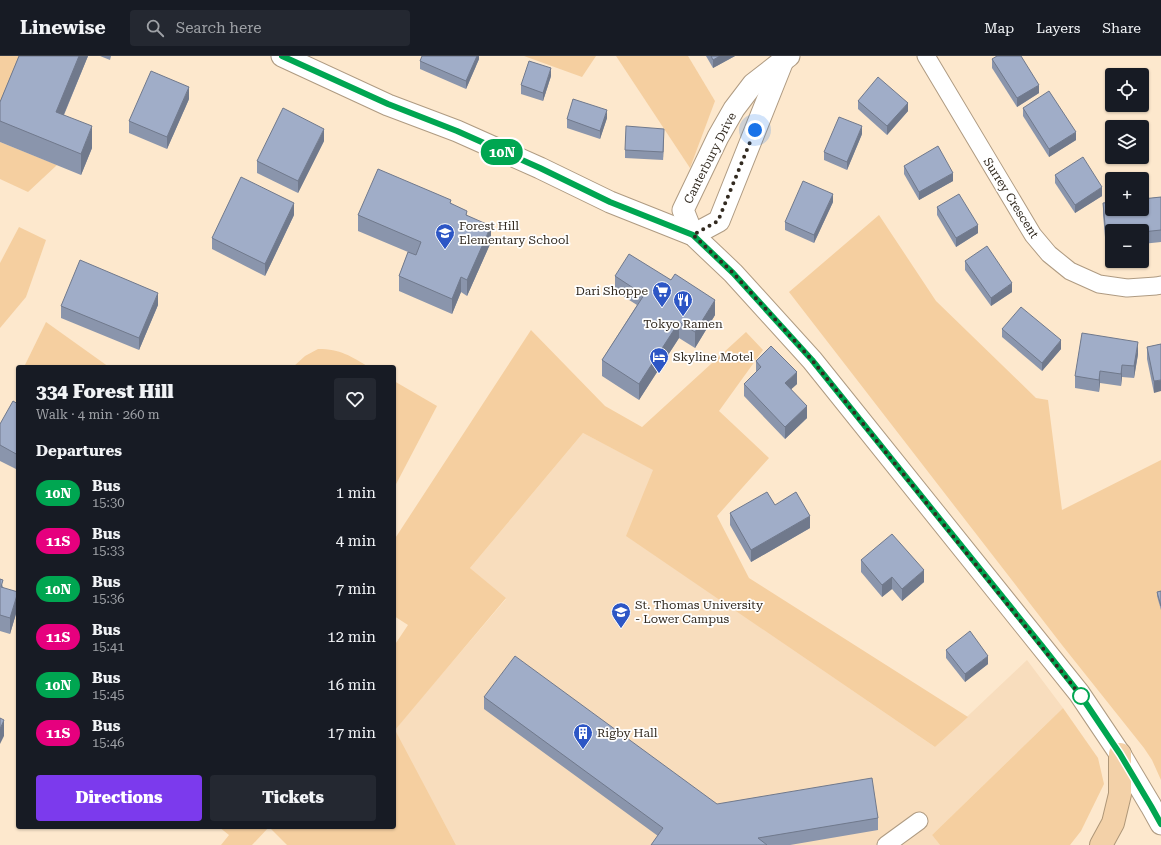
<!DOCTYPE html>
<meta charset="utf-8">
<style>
:root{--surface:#171b24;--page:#242831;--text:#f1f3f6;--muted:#9ea1a6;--line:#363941;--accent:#7c3aed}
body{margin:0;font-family:"Roboto Serif",serif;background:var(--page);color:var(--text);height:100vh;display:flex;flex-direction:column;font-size:15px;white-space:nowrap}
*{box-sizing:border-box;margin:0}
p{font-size:13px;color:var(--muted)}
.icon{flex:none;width:22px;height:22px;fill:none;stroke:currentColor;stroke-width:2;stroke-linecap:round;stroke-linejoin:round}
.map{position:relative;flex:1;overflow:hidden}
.sheet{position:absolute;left:16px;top:309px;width:380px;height:464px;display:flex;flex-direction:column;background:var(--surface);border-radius:4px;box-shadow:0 1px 3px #0004}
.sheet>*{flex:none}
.badge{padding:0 8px;border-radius:13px;font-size:14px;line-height:26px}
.fabs{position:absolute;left:1105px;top:12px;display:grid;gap:8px}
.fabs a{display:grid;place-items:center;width:44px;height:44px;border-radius:4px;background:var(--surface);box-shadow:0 1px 3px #0004;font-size:20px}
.you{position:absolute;width:20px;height:20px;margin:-10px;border:3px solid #fff;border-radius:50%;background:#1a73e8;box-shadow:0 0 0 6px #1a73e833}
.map>.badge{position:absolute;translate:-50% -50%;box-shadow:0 0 0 2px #fff}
h2{padding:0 20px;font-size:15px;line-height:36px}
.round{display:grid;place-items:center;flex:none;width:42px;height:42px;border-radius:4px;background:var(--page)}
.headline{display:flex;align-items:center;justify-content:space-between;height:68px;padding:0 20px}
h1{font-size:19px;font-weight:800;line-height:30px}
.primary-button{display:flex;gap:8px;margin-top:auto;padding:8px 20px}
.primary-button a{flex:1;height:46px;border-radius:4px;background:var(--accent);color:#fff;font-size:16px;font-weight:800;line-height:46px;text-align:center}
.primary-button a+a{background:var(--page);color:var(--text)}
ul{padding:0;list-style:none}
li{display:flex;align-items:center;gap:12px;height:48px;padding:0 20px}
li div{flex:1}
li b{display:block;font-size:15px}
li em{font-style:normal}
li .badge{min-width:44px;font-weight:700;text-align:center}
header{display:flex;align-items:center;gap:24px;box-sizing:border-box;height:56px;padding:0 20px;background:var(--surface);border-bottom:1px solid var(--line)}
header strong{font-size:19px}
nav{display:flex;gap:22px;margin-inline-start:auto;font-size:14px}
.search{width:280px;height:36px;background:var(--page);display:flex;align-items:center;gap:10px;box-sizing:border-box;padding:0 14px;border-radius:4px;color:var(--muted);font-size:15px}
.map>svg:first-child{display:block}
.built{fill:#f8ddbd}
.green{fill:#f5cfa0}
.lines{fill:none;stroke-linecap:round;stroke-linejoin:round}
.minor-casing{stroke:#af9b82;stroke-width:19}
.tertiary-casing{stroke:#af9b82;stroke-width:23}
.motorway-casing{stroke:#af9778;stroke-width:24}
.minor{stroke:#fff;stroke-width:17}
.tertiary{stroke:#fff;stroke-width:21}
.motorway{stroke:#f3d1a8;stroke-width:22}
.wall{fill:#8a95ac}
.shaded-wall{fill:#70798c}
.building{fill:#a0adc8;stroke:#70798c}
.line-casing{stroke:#fff;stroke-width:9}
.line{stroke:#00a651;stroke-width:6}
.walk{stroke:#322a20;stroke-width:4;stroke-dasharray:0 7.2}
.stop-dot{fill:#fff;stroke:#00a651;stroke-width:2}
.labels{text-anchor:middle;stroke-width:3.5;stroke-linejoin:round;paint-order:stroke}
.street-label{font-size:12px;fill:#322a20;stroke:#fff}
.poi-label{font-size:12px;fill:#322a20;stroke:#fff;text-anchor:start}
</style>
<header>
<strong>Linewise</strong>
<div class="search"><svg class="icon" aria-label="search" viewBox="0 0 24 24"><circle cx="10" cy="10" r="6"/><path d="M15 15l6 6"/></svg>Search here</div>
<nav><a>Map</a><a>Layers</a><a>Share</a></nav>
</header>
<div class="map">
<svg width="1161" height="789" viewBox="0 0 1161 789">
<rect width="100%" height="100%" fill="#fde8cd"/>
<path class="built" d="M583,377L654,414L627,480L935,691L1027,604L1063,652L932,779L940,789H456L394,674L506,543L470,512Z"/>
<g class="green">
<path d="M0,0H28L0,67Z"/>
<path d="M524,0H596L582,21Z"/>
<path d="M616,0H688L715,45L690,112Z"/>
<path d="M0,86L57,109L28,136L0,123Z"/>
<path d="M879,159L936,245L1036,342L1048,344L1062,454L1161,404V724L1152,704L1144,692L1062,589L789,236Z"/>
<path d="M19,171L46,184L26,241L0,272V207Z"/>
<path d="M46,266L109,311H24Z"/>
<path d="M531,274L605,350L642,371L746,276L763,294L719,355L769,402L717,460L749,522L968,661L935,691L626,480L653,414L583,377L470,512L506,542L395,674L456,789H287L269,771H394V590L408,569L394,560V484Z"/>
<path d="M318,293C341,293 350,300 369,311H293L305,300Z"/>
<path d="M394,325L437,350L394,432Z"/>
<path d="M1063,652L1098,702L1104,728L1081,775L1070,789H940L932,779Z"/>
<path d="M219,771H269L252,789H221L229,779Z"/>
</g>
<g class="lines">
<g class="minor-casing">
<g id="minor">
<path d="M926,0L1033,179L1049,198L1070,215L1099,228L1127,232L1156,230L1161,229"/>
<path d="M886,789L919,765"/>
</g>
</g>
<g class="tertiary-casing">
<g id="tertiary">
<path d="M282,0L388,49L457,75L540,112L610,146L693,179L733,217L812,304L1079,637L1120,698L1151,750L1161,768"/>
<path d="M693,179L683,154L718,81L734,53L753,28L789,0"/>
<path d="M693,179L719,165L782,7"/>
</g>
</g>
<g class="motorway-casing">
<path id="motorway" d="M1101,789L1113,767L1120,738V698"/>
</g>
<use href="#minor" class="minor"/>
<use href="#tertiary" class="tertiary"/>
<use href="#motorway" class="motorway"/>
</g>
<g class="wall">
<path d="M19,0H88L64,59L92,92L81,119L0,86V46Z"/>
<path d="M100,0H111L110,4Z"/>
<path d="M479,0V3L466,33L420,13V5Z"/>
<path d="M706,0H735L713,12Z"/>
<path d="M992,3L1039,37L1017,51L992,12Z"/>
<path d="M551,20L543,45L521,38V29Z"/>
<path d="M189,43L167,93L129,77V65Z"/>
<path d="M858,45L908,55L887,79L858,53Z"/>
<path d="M1023,52L1076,84L1049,101L1023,60Z"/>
<path d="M607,62L600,83L567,72V63Z"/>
<path d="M862,78L847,114L824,104V96Z"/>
<path d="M664,81L663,104L625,102V94Z"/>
<path d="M324,85L298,137L257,117V105Z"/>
<path d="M904,110L953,125L919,144L904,118Z"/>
<path d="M1055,119L1102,140L1075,157L1055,127Z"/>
<path d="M1161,141V186L1142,188V175H1112V191L1106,192L1103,159V147Z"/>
<path d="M833,146L814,187L785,174V166Z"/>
<path d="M451,147L467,159L491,186L467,240L461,236L452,258L399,235V220L408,196L358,175V159Z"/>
<path d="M937,151L978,177L956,191L937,159Z"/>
<path d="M294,159L265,220L212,193V182Z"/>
<path d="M965,205L1012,236L991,250L965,214Z"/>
<path d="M615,220L671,224L715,259L695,292L679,282L639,344L602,320V304L637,249L615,235Z"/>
<path d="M158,249L139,294L61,262V250Z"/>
<path d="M1002,273L1061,293L1042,315L1002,281Z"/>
<path d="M1161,288L1154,337L1147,303V291Z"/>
<path d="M1138,298L1134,322L1122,321L1121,330L1100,327L1099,336L1075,332V320Z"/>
<path d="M756,305L797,328L791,333L807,362L785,383L744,340V328L756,317Z"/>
<path d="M18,348V414L0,405V368Z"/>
<path d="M775,449L810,472L751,506L730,469V457Z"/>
<path d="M861,504L924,526L902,545L892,533L882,541L861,516Z"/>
<path d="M0,523L3,531L18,551L10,578L0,575Z"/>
<path d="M1161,535V554L1157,540V536Z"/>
<path d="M946,594L988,608L965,626L946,602Z"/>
<path d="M484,641L717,748L878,762V774L790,789H651L658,780L484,653Z"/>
</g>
<g class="shaded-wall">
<path d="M79,0H88L56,77V56Z"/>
<path d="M477,0H479V3L466,33V25Z"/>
<path d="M720,0H735L713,12V4Z"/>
<path d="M551,12V20L543,45V37Z"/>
<path d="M1039,29V37L1017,51V42Z"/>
<path d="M189,31V43L167,93V81Z"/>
<path d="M908,47V55L887,79V70Z"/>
<path d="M607,54V62L600,83V75Z"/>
<path d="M92,70V92L81,119V98Z"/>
<path d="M862,70V78L847,114V106Z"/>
<path d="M324,73V85L298,137V125Z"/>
<path d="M664,73V81L663,104V96Z"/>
<path d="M1076,76V84L1049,101V93Z"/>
<path d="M953,117V125L919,144V136Z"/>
<path d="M1102,131V140L1075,157V149Z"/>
<path d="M833,138V146L814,187V179Z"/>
<path d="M294,147V159L265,220V208Z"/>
<path d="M978,169V177L956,191V182Z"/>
<path d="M491,170V186L467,240V224Z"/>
<path d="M461,221V236L452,258V243Z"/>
<path d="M1012,227V236L991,250V242Z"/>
<path d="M158,237V249L139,294V282Z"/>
<path d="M715,244V259L695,292V276Z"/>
<path d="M679,266V282L639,344V328Z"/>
<path d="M1061,284V293L1042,315V307Z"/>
<path d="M1138,286V298L1134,322V310Z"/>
<path d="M1122,309V321L1121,330V318Z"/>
<path d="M1100,315V327L1099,336V324Z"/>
<path d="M797,316V328L785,339V327Z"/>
<path d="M1161,324V335L1154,337V325Z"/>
<path d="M807,350V362L785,383V371Z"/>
<path d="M810,460V472L751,506V494Z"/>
<path d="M924,514V526L902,545V533Z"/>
<path d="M892,521V533L882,541V529Z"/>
<path d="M18,536V551L10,578V562Z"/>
<path d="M988,600V608L965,626V618Z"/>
<path d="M4,664V680L0,688V673Z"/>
</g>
<g class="building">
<path d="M19,0H79L56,56L92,70L81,98L0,65V46Z"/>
<path d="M422,0H477L466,25L420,5Z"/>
<path d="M711,0H720L713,4Z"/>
<path d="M997,0H1021L1039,29L1017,42L992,3Z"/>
<path d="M529,5L551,12L543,37L521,29Z"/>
<path d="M151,15L189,31L167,81L129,65Z"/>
<path d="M878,21L908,47L887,70L858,45Z"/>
<path d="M1049,35L1076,76L1049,93L1023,52Z"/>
<path d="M573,43L607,54L600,75L567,63Z"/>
<path d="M283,52L324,73L298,125L257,105Z"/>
<path d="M839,61L862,70L847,106L824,96Z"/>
<path d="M626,70L664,73L663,96L625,94Z"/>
<path d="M938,90L953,117L919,136L904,110Z"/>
<path d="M1083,101L1102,131L1075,149L1055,119Z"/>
<path d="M378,113L451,144L450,147L467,155L466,159L491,170L467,224L461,221L452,243L399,220L408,196L416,199L421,186L358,159Z"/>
<path d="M241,121L294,147L265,208L212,182Z"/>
<path d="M803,125L833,138L814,179L785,166Z"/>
<path d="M959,138L978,169L956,182L937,151Z"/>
<path d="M1161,141V174L1142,176V175H1112V180H1106L1103,147L1112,146V153H1142V143Z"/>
<path d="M987,190L1012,227L991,242L965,205Z"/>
<path d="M629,198L671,224L675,218L715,244L695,276L679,266L639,328L602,304L644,239L615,220Z"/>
<path d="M80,204L158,237L139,282L61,250Z"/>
<path d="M1021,251L1061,284L1042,307L1002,273Z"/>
<path d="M1082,277L1138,286L1134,310L1122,309L1121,318L1100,315L1099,324L1075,320Z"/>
<path d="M1161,288V324L1154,325L1147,291Z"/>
<path d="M771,290L797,316L785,327L807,350L785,371L744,328L761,311L756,305Z"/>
<path d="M13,345L18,348V399L0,389V368Z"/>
<path d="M767,436L775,449L796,436L810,460L751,494L730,457Z"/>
<path d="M892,478L924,514L902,533L892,521L882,529L861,504Z"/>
<path d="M0,523L3,524L1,531L18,536L10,562L0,559Z"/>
<path d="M1161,535V550L1157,536Z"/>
<path d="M970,575L988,600L965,618L946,594Z"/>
<path d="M515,600L717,748L872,722L878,762L758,782L767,789H651L663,772L484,641Z"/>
<path d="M0,662L4,664L0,673Z"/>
</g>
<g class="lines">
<g class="line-casing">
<path id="line" d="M282,0L388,48L457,75L540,112L610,146L693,179L733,217L812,304L1042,590L1079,637L1120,698L1151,750L1161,768"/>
</g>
<use href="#line" class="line"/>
<path class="walk" d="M755,74L718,165L693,179L733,217L812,304L1081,640"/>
</g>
<defs>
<g id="school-pin" transform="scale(1)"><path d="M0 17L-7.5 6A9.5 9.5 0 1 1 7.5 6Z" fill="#2d56c5" stroke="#fff"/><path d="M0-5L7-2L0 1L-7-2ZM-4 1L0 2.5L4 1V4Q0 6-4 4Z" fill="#fff"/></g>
<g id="supermarket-pin" transform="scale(1)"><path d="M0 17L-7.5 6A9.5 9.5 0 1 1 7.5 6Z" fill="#2d56c5" stroke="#fff"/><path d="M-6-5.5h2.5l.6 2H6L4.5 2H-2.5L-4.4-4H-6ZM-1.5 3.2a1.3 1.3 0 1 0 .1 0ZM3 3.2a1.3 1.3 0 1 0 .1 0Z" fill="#fff"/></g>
<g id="restaurant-pin" transform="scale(1)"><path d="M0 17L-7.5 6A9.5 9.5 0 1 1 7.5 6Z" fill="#2d56c5" stroke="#fff"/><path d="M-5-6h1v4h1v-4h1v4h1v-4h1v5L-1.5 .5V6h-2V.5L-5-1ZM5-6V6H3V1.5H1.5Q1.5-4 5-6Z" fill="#fff"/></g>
<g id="hotel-pin" transform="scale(1)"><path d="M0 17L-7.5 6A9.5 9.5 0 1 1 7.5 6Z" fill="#2d56c5" stroke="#fff"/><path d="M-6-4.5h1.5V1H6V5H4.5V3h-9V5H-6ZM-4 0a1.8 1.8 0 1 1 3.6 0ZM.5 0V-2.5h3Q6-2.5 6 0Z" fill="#fff"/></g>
<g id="university-pin" transform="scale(1)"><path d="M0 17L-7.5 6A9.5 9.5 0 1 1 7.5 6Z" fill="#2d56c5" stroke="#fff"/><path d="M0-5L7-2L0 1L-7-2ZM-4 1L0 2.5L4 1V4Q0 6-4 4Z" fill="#fff"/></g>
<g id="building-pin" transform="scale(1)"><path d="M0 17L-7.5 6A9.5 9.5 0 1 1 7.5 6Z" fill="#2d56c5" stroke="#fff"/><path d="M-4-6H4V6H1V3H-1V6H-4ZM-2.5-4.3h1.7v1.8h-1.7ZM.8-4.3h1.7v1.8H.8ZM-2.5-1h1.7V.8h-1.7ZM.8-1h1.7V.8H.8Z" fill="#fff"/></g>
</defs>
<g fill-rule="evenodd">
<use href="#school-pin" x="445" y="177"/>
<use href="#supermarket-pin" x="662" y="235"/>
<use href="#restaurant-pin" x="683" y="244"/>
<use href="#hotel-pin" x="659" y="301"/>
<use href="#university-pin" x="621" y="556"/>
<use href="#building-pin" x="583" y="677"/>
</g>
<circle class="stop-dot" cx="1081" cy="640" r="8"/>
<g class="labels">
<g class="street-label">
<text transform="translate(710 102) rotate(-63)" y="4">Canterbury Drive</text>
<text transform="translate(1011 142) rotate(58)" y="4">Surrey Crescent</text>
</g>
<g class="poi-label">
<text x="459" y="174">Forest Hill<tspan x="459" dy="14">Elementary School</tspan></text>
<text x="648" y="239" text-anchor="end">Dari Shoppe</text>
<text x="683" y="272" text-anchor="middle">Tokyo Ramen</text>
<text x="673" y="305">Skyline Motel</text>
<text x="635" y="553">St. Thomas University<tspan x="635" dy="14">- Lower Campus</tspan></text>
<text x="597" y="681">Rigby Hall</text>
</g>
</g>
</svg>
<div class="fabs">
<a><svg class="icon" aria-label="locate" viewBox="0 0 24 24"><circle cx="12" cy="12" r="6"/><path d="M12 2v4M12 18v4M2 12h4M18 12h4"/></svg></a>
<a><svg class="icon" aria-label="layers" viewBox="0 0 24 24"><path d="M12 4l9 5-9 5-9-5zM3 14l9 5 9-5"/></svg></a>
<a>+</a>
<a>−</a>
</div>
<div class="you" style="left:755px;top:74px"></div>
<b class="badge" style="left:502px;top:96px;background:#00a651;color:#fff">10N</b>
<section class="sheet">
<div class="headline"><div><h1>334 Forest Hill</h1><p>Walk · 4 min · 260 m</p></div><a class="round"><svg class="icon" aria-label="heart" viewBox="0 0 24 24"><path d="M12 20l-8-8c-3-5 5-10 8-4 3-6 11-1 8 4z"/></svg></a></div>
<h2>Departures</h2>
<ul>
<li><span class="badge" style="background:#00a651;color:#fff">10N</span><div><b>Bus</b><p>15:30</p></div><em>1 min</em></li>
<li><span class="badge" style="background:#e6007e;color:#fff">11S</span><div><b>Bus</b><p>15:33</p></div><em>4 min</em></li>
<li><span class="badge" style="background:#00a651;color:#fff">10N</span><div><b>Bus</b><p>15:36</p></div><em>7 min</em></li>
<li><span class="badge" style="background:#e6007e;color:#fff">11S</span><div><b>Bus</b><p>15:41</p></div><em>12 min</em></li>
<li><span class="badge" style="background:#00a651;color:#fff">10N</span><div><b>Bus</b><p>15:45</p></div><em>16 min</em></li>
<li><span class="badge" style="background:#e6007e;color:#fff">11S</span><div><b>Bus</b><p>15:46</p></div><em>17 min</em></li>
</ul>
<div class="primary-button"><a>Directions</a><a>Tickets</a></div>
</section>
</div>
